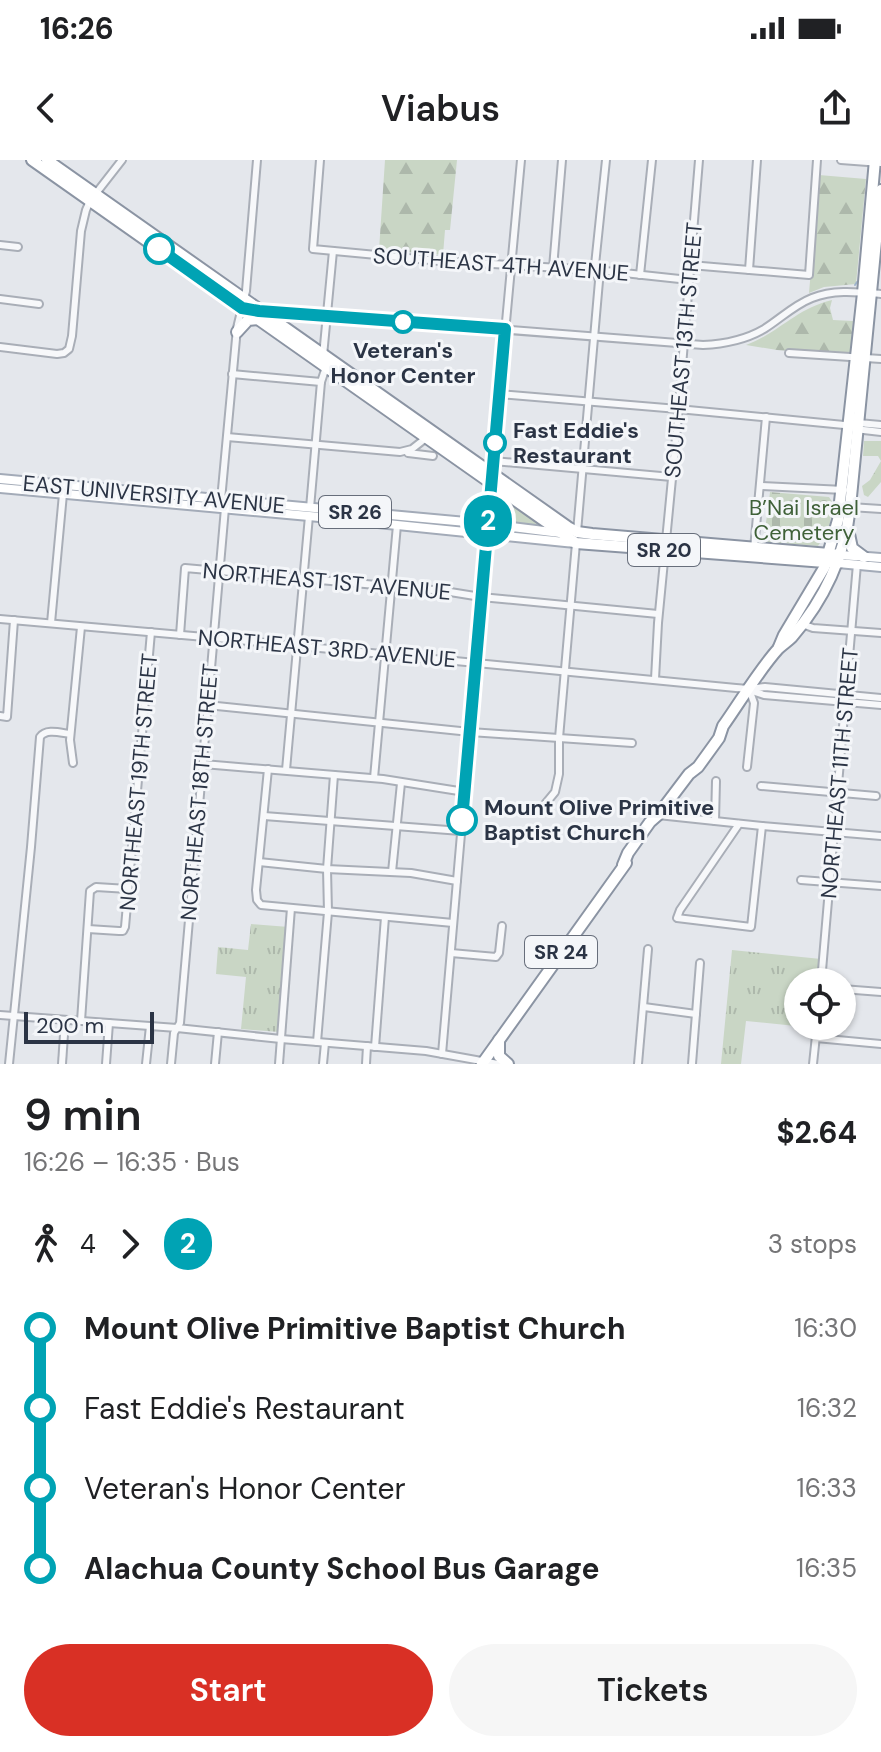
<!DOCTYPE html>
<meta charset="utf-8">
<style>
:root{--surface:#fff;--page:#f6f6f6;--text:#202124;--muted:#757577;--accent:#d93025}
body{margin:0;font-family:"DM Sans",sans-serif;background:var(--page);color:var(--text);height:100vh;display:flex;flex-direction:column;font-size:30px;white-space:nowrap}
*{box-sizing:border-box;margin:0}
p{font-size:26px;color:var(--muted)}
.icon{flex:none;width:44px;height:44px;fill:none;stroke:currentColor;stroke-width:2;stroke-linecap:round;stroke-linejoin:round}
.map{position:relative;height:904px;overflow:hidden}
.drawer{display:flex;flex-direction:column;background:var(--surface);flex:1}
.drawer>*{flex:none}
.badge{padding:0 16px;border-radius:26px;font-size:28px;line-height:52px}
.buttons{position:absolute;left:784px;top:808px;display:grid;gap:16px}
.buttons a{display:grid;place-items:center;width:72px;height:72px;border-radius:50%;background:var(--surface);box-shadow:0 2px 6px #0004;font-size:40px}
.scale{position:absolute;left:24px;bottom:20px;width:130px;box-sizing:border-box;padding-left:8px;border:4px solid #2b3445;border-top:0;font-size:22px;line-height:28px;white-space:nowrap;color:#2b3445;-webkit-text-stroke:6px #f4f6f9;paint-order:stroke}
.map>.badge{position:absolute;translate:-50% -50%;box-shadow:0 0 0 4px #fff}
.legs{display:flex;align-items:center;gap:12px;height:88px;padding:0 24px;font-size:26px}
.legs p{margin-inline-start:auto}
.head{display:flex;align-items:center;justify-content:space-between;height:136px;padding:0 24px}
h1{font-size:44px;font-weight:600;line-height:60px}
.button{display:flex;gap:16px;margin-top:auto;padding:16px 24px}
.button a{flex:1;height:92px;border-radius:48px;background:var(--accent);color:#fff;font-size:32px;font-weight:600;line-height:92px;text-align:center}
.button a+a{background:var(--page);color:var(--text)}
ul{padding:0 24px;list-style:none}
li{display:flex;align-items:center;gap:28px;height:80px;font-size:30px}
li i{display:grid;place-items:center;width:12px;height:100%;margin:0 10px;background:currentColor}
li i::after{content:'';width:20px;height:20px;margin:-10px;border:6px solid;border-radius:50%;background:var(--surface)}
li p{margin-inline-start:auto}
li:first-child i{background:linear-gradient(#0000 50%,currentColor 0)}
li:last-child i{background:linear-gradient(currentColor 50%,#0000 0)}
.status{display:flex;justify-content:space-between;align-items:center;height:56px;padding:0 40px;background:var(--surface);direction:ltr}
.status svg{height:22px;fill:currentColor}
header{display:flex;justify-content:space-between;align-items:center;height:104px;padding:0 24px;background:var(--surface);font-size:36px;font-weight:600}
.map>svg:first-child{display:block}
.grass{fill:#c9d6c5}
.forest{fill:url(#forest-firs)}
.cemetery{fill:url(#cemetery-stones)}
.park{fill:url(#park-tufts)}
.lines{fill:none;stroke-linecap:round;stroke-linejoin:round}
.stream{stroke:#9fb4cc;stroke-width:2}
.minor-casing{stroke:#a9aeb7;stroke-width:10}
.major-casing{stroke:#a3abb8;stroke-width:12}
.highway-casing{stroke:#8b94a3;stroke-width:14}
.minor{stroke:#f7f8fa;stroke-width:6}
.major{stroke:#fff;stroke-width:8}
.highway{stroke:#fff;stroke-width:10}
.line-1-casing{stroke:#fff;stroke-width:18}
.line-1{stroke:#00a3b4;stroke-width:12}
.stop-1-dot{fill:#fff;stroke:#00a3b4;stroke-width:4}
.labels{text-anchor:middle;stroke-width:6;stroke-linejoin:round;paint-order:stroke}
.shield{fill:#f4f6f9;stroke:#676e7b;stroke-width:2}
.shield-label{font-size:20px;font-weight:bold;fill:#2b3445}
.street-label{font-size:22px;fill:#2b3445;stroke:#f4f6f9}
.stop-label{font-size:22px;font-weight:bold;fill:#2b3445;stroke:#f4f6f9;text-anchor:start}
.park-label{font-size:22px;fill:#3f6138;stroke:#f4f6f9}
</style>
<div class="status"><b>16:26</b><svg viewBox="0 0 49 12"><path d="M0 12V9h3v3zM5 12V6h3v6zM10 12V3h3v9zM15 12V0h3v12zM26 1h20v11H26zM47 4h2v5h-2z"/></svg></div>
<header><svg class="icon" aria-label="back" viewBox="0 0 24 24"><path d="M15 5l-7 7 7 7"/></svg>Viabus<svg class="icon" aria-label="share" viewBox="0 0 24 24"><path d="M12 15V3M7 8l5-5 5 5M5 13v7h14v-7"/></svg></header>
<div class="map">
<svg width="881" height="904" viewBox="0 0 881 904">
<defs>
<pattern id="forest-firs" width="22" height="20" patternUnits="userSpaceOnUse" patternTransform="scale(2)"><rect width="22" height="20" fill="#c9d6c5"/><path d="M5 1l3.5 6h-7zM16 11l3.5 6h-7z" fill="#adb8ab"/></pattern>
<pattern id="cemetery-stones" width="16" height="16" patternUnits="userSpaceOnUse" patternTransform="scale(2)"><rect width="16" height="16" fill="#c9d6c5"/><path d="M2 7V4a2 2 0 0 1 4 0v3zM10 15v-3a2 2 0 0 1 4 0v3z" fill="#adb8ab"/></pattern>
<pattern id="park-tufts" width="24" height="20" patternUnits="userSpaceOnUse" patternTransform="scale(2)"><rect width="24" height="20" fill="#c9d6c5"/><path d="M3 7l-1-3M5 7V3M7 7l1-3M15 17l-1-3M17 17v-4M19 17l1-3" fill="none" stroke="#adb8ab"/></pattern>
</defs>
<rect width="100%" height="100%" fill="#e4e7ec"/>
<path class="grass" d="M502,339L540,365L500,360L497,356L498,342Z"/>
<g class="forest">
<path d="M385,0H457L450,70H445L443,95L379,90Z"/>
<path d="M819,15L866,19L856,124L824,127L809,133Z"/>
<path d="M832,140L830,148L833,160L853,161L850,194L848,195L777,190L746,185C779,173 795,149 832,140Z"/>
<path d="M864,281H881V322L868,337L864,335L862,326L870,320L881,301L878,296H863Z"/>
</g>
<path class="cemetery" d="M770,332L829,337L833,343L829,369L818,386L767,382L764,378Z"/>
<g class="park">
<path d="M251,764L289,767L279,872L241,869L246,817L216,814L218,787L248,790Z"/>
<path d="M732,790L821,799L819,822H798V866H815V868L746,861L741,904H721Z"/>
</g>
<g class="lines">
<path class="stream" d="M855,125L857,122"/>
<g class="minor-casing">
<g id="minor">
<path d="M320,0L313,89L440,101L596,110L689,120"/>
<path d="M841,0L881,3"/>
<path d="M0,85L18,87"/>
<path d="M690,105L809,115L817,0"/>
<path d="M553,108L562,0"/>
<path d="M749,110L757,0"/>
<path d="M640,115L652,0"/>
<path d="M0,139L39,144"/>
<path d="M265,151L703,185C725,184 745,180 764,169C780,159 794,145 812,138C834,129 858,132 881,134"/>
<path d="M0,187L57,194L64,193L69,189L72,176L81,71L86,50L90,41L122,0"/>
<path d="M789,193L881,199"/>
<path d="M323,196L333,91"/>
<path d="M232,214L321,222"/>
<path d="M499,234L678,249L844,265L858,263L881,265"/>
<path d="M855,269L881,272"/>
<path d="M227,277L400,292L412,289L426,278"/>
<path d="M408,293L433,296"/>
<path d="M493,301L672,317"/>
<path d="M492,313L521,0"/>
<path d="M760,326L844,330"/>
<path d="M221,340L237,168L246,131L257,0"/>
<path d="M850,347L881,349"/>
<path d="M310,348L321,222L326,207"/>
<path d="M488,364L491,324"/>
<path d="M577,372L599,121L595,105L606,0"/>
<path d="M754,389L766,257"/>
<path d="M0,459L216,478L736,528L749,529L765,527L881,538"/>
<path d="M51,463L63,334"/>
<path d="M802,464L813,468L881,473"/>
<path d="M180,475L185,408L444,431L481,437L658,454"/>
<path d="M655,519L658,463L677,267L699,0"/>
<path d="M752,531L764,535L881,545"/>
<path d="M207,545L470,572L632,583"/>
<path d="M0,556L7,557L14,460"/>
<path d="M73,603L70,580L81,467"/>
<path d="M203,604L383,619L465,632"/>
<path d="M747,607L754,543L749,529"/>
<path d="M268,609L256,730L257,740L261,745L453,763"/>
<path d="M286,610L309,356"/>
<path d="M374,618L397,365"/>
<path d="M761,626L876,636"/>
<path d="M541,649L555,632L559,614V578L576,383"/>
<path d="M658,655L762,666L881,676"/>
<path d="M264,656L461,671"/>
<path d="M715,661L716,621"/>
<path d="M739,664L680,750L677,758L751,767L762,666"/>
<path d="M259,702L327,709L411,713L457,721"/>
<path d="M392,712L401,623"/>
<path d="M801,720L881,726"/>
<path d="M88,769L119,771H123L125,767L151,472"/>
<path d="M451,793L496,797L499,793L502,766"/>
<path d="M821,822L857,404"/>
<path d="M842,829L881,832"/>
<path d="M644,847L696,854"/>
<path d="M0,855L177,868L281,879L426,891L498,904"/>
<path d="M81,861L90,731L96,727L128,729"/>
<path d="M816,878L881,884"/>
<path d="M317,882L328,752L327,709L334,615"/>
<path d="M375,887L385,757"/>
<path d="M442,894L487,373"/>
<path d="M9,904L31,687L40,577C46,568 61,573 70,574"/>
<path d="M62,904L65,860"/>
<path d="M106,904L109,863"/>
<path d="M146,904L150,866"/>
<path d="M171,904L174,873L180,863L225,348"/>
<path d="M215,904L218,872"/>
<path d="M279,904L291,748"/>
<path d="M323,904L325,883"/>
<path d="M366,904L367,886"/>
<path d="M638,904L648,789"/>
<path d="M692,904L700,803"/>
<path d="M813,904L817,866"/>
</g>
</g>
<g class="major-casing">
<g id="major">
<path d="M0,319L488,364L560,373"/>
<path d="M0,328L309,356L575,383"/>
<path d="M841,395L881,398"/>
<path d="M838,403L881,407"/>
</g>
</g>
<g class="highway-casing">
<g id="highway">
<path d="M32,0L576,383L838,403"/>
<path d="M47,0L568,367L577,372L592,374L841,395"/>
<path d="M237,172L248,160L258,159"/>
<path d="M849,374L852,388L864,397"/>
<path d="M779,487L784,475L824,408L838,360L863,133L875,0"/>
<path d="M623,705L628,693L650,662L658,655L689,614L698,607L719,578L723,566C740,542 759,510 778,489C782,485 788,481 792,477C824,440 845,395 850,347L881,30"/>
<path d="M499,880V896L508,904"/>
<path d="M482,904L626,703"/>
</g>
</g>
<use href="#minor" class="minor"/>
<use href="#major" class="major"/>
<use href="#highway" class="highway"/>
</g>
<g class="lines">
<g class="line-1-casing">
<path id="line-1" d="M159,89L242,148L259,151L505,169L462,660"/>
</g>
<use href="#line-1" class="line-1"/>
</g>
<g class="stop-1-dot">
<circle cx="159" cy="89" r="14"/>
<circle cx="403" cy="162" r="10"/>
<circle cx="495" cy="283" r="10"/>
<circle cx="462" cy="660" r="14"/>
</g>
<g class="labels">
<g class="shield">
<rect x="319" y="336" width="72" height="32" rx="6"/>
<rect x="628" y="374" width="72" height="32" rx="6"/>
<rect x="525" y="776" width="72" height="32" rx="6"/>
</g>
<g class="shield-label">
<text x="355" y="359">SR 26</text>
<text x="664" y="397">SR 20</text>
<text x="561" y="799">SR 24</text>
</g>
<g class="street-label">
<text transform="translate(501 104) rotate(4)" y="8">SOUTHEAST 4TH AVENUE</text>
<text transform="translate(683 190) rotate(-85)" y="8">SOUTHEAST 13TH STREET</text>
<text transform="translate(154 334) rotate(5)" y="8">EAST UNIVERSITY AVENUE</text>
<text transform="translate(327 421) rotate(5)" y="8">NORTHEAST 1ST AVENUE</text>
<text transform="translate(327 488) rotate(5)" y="8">NORTHEAST 3RD AVENUE</text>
<text transform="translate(839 613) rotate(-85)" y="8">NORTHEAST 11TH STREET</text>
<text transform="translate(138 622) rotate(-85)" y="8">NORTHEAST 19TH STREET</text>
<text transform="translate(199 632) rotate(-85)" y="8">NORTHEAST 18TH STREET</text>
</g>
<g class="stop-label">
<text x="403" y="198" text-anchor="middle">Veteran's<tspan x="403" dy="25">Honor Center</tspan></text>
<text x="513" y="278">Fast Eddie's<tspan x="513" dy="25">Restaurant</tspan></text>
<text x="484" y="655">Mount Olive Primitive<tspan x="484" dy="25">Baptist Church</tspan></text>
</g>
<g class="park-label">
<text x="804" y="355">B’Nai Israel<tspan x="804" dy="25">Cemetery</tspan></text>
</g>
</g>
</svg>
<div class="buttons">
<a><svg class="icon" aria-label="locate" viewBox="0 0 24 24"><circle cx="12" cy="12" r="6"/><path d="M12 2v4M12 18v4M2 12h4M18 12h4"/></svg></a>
</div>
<div class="scale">200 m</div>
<b class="badge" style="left:488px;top:361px;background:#00a3b4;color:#fff">2</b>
</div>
<section class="drawer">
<div class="head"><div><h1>9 min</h1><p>16:26 – 16:35 · Bus</p></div><b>$2.64</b></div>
<div class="legs"><svg class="icon" aria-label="walk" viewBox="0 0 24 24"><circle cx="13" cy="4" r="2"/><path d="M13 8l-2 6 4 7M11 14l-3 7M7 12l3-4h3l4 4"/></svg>4<svg class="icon" aria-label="forward" viewBox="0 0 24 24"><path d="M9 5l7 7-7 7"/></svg><b class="badge" style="background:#00a3b4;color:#fff">2</b><p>3 stops</p></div>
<ul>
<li><i style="color:#00a3b4"></i><b>Mount Olive Primitive Baptist Church</b><p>16:30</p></li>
<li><i style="color:#00a3b4"></i><span>Fast Eddie's Restaurant</span><p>16:32</p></li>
<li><i style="color:#00a3b4"></i><span>Veteran's Honor Center</span><p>16:33</p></li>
<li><i style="color:#00a3b4"></i><b>Alachua County School Bus Garage</b><p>16:35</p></li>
</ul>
<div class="button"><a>Start</a><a>Tickets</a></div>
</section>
